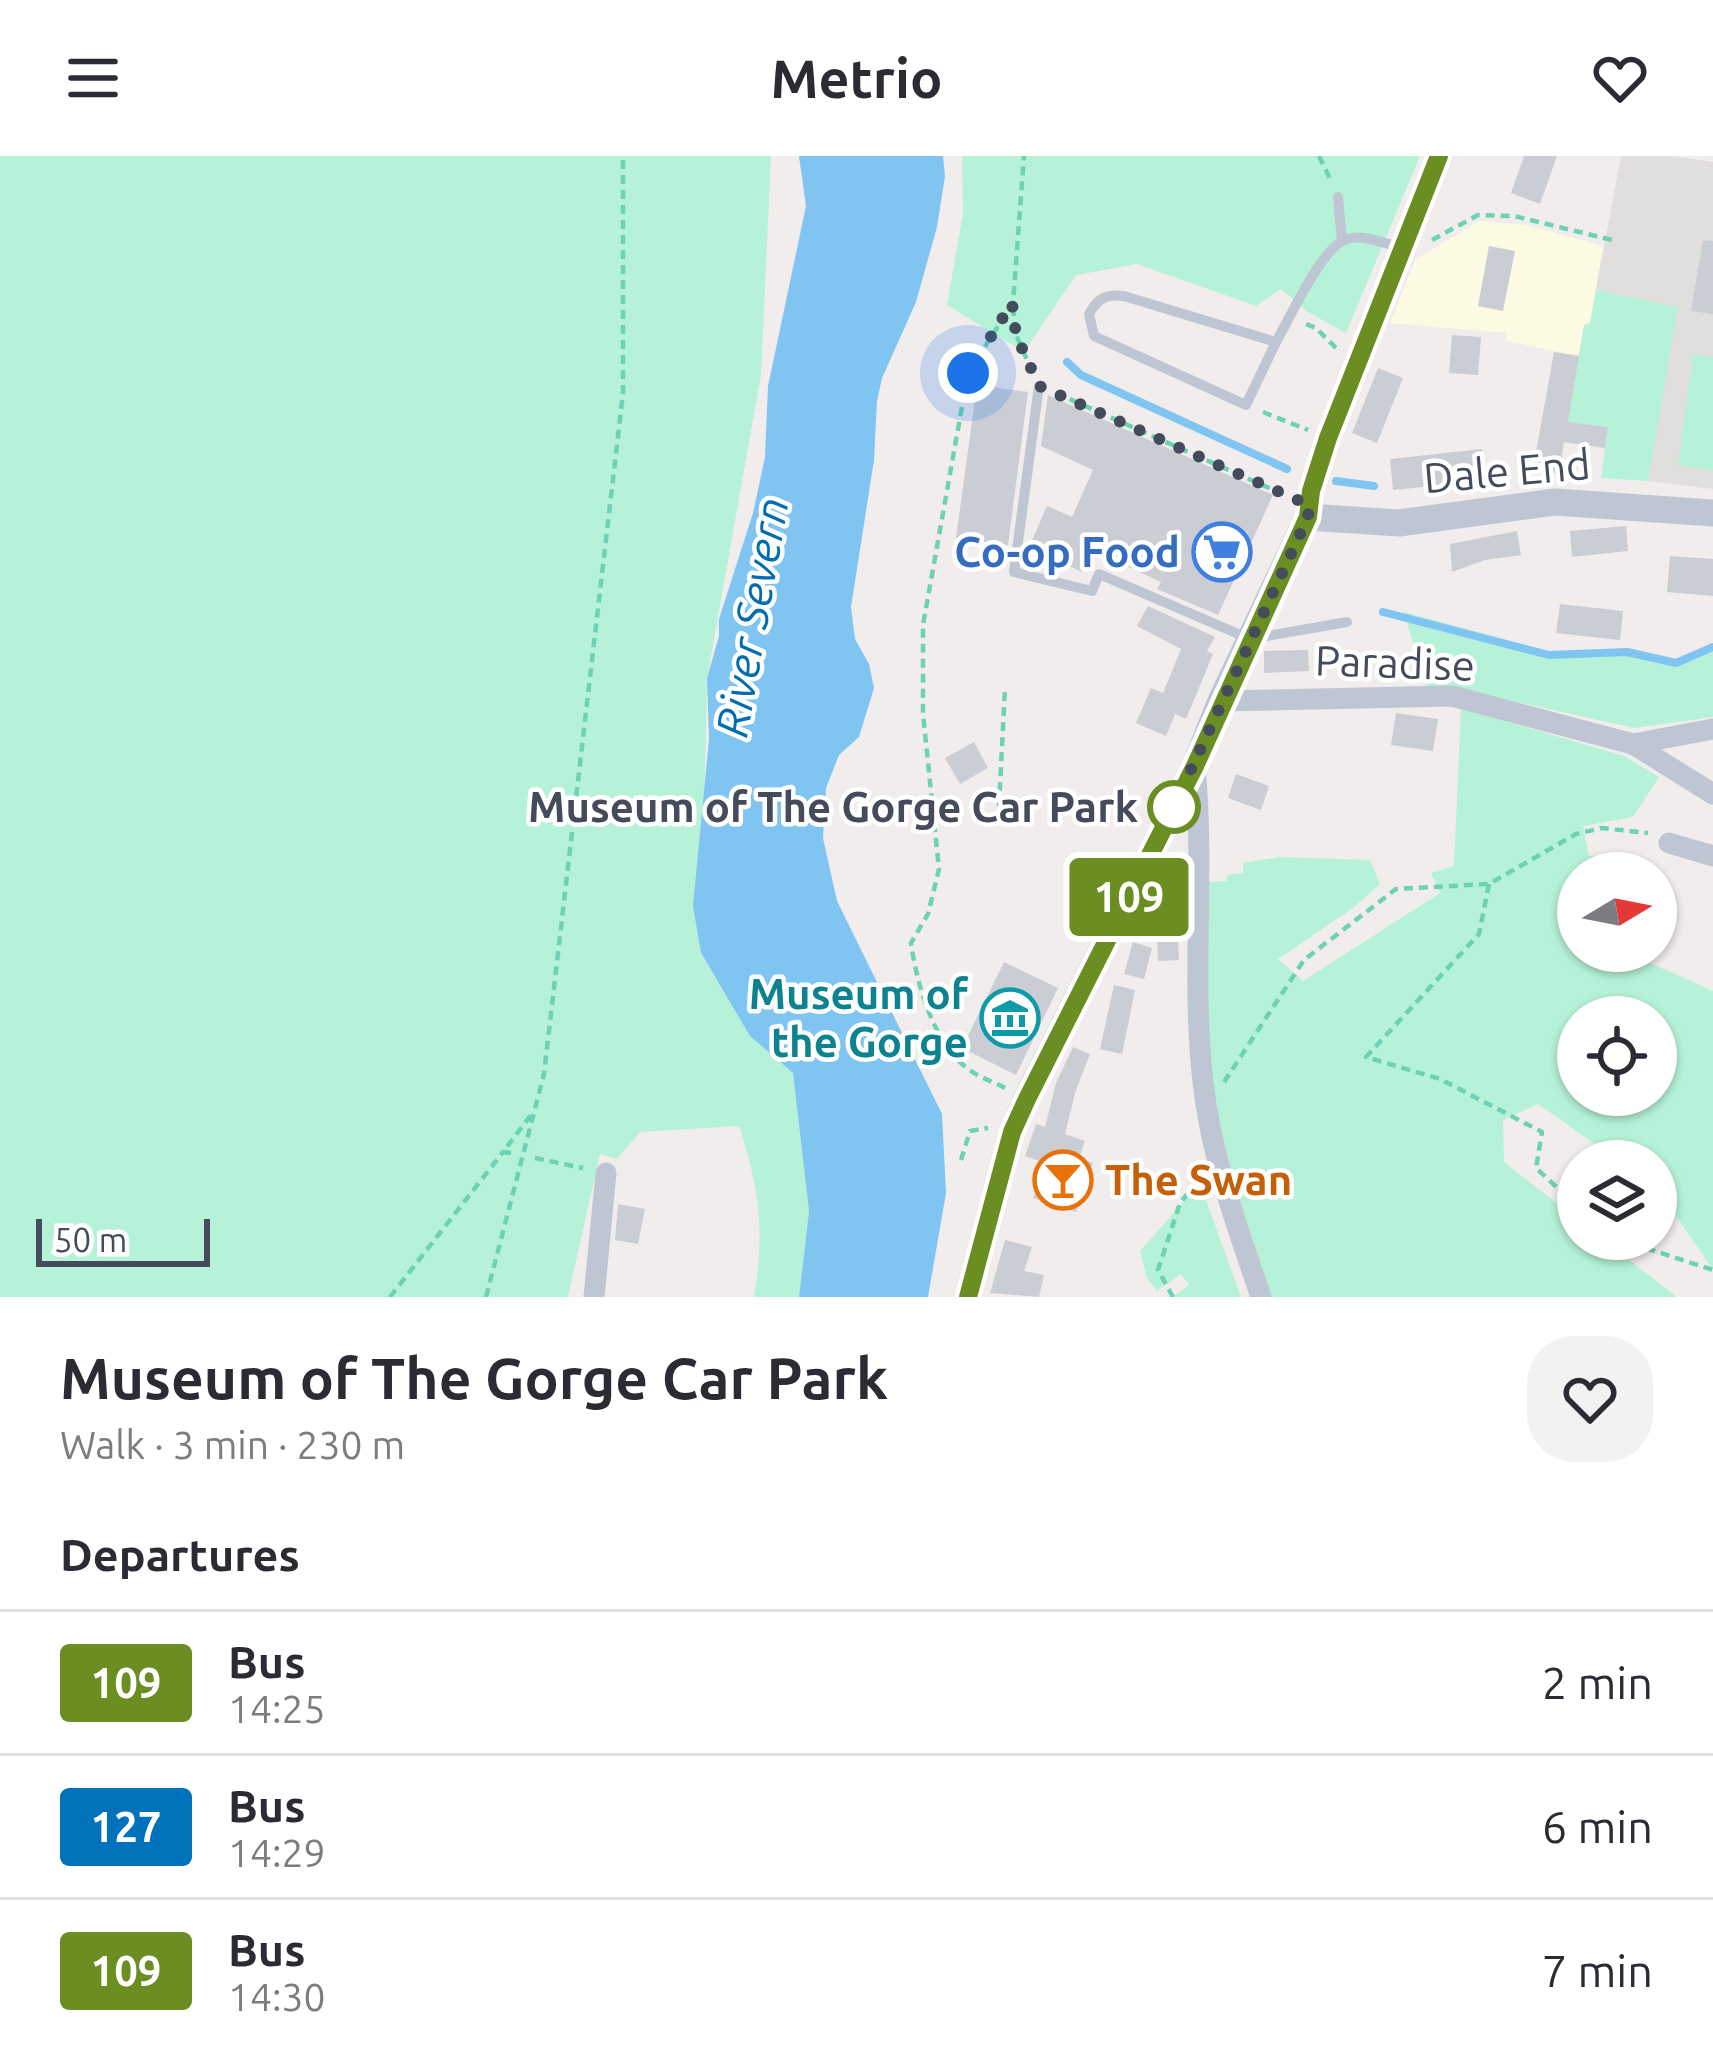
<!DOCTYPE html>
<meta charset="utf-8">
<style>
:root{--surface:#fff;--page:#f2f2f3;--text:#2b2b33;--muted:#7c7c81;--line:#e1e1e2}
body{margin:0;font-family:Ubuntu,sans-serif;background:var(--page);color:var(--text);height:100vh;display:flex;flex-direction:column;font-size:45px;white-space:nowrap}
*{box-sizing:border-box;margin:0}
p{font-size:39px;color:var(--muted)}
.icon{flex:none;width:66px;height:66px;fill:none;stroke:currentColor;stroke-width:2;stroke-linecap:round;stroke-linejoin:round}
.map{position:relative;height:1141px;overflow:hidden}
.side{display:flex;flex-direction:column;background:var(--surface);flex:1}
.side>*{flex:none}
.badge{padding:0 24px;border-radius:9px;font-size:42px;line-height:78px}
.needle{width:78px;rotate:80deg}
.controls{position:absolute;left:1557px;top:696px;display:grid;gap:24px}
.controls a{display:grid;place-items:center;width:120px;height:120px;border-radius:50%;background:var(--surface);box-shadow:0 3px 9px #0004;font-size:60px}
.scale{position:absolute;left:36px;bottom:30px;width:174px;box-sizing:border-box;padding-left:12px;border:6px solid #444c5b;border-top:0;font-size:33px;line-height:42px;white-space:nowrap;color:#444c5b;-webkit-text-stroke:9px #fff;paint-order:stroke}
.you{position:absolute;width:60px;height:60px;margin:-30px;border:9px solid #fff;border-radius:50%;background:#1a73e8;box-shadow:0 0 0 18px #1a73e833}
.map>.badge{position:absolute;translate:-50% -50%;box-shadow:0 0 0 6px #fff}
h2{padding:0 60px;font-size:45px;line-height:108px}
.round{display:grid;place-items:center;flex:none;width:126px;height:126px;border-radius:48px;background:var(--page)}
.summary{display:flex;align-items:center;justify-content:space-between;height:204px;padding:0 60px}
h1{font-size:57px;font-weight:600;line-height:90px}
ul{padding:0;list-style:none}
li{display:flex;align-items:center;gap:36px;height:144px;padding:0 60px;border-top:3px solid var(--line)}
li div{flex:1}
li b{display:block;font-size:45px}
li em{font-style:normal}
li .badge{min-width:132px;font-weight:700;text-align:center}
header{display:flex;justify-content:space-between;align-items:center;height:156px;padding:0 60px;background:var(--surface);font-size:54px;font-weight:600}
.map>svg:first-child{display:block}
.commercial{fill:#fdfae3}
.education{fill:#e1dede}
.green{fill:#b6f2d8;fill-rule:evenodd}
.water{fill:#80c5f2}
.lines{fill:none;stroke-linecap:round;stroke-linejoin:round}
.stream{stroke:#80c5f2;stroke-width:8}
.building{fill:#cbcdd5}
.path{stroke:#6cd2b2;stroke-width:4.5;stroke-dasharray:9 6;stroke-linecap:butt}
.service{stroke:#bfc6d3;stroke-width:10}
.minor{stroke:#bfc6d3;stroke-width:21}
.tertiary{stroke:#bfc6d3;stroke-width:27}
.line-casing{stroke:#fff;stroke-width:27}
.line{stroke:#6b8e23;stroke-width:18}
.walk{stroke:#444c5b;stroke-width:12;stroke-dasharray:0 21.6}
.stop-dot{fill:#fff;stroke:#6b8e23;stroke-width:6}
.labels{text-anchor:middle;stroke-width:9;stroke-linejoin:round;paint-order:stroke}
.street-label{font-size:42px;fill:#444c5b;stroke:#fff}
.shop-label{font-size:42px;font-weight:bold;fill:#366cbe;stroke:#fff;text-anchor:end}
.stop-label{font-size:42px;font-weight:bold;fill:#444c5b;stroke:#fff;text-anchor:end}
.culture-label{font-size:42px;font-weight:bold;fill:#0d838f;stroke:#fff;text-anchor:end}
.food-label{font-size:42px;font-weight:bold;fill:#c56008;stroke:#fff;text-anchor:start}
.water-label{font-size:45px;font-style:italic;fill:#026cb0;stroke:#fff}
</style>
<header><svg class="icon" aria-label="menu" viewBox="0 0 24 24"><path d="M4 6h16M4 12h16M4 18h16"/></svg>Metrio<svg class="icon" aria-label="heart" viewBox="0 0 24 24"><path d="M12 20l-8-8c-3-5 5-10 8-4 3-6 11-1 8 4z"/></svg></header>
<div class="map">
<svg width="1713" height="1141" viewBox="0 0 1713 1141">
<rect width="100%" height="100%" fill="#f0edec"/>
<path class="commercial" d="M1479,65L1526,69L1603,90L1590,167L1584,169L1579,200L1506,185L1507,177L1390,167L1415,104Z"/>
<path class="education" d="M1621,0H1672L1713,6V333L1648,325L1677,151L1596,134Z"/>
<g class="green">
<path d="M0,0H771L761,219L707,522L701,798L750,879L793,917L809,1055L799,1141H754C765,1074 760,1035 739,970L640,976L617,1003L600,998L568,1141H0Z"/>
<path d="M962,0H1420L1346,177L1308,156L1281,133L1256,150L1137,108L1076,119L1024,196L947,149L963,57Z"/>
<path d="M1596,134L1678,151L1648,325L1601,322L1608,271L1584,268L1581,289L1564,286L1584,169L1590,167Z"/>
<path d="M1693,198L1713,201V314L1678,309Z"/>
<path d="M1404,456L1547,495L1627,496L1676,507L1713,491V561L1634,572L1459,533H1427Z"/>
<path d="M1461,552L1624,600L1659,621L1633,661L1583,670L1589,700H1611L1606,717H1578V795H1624L1713,835V1114L1666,1045L1656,1036V1005H1619L1538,948L1503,964L1504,1006L1578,1064V1083H1602L1677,1141H1269L1215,982L1205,889V726L1227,725V719L1243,717V707L1280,701L1370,704L1380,728L1353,752L1278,803L1303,825L1440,737L1431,717L1454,710ZM1578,861H1656V939H1578Z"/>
<path d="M1200,1027L1241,1141H1172L1189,1129L1181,1118L1157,1135L1147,1122L1140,1095Z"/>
</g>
<path class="water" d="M799,0H943L945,20L937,71L916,146L882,222L877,245L874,304L851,451L855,483L869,508L874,532L859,581L839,599L826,632L823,682L837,745L942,958L946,1037L928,1141H799L809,1055L793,917L750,880L701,797L693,750L709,583L707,522L719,480V463L753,357L765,301L768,230L806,50Z"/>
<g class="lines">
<g class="stream">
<path d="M1067,206L1081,219L1287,313"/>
<path d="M1336,325L1374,330"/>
<path d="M1383,456L1549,499L1627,496L1676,507L1713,491"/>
</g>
</g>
<g class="building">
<path d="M1524,0H1557L1540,48L1511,37Z"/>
<path d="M1703,84L1713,85V158L1691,155Z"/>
<path d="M1489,90L1515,95L1503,155L1478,150Z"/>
<path d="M1452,179L1481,181L1478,219L1449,217Z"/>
<path d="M1554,196L1579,200L1568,266L1608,271L1605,292L1564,286L1559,318L1533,313Z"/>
<path d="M1378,212L1403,222L1377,287L1352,277Z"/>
<path d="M977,229L1028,236L1008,389L956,382Z"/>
<path d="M1048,239L1273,339L1218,459L1157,433L1161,426L1092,394L1082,416L1029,391L1047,350L1072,361L1093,314L1041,290Z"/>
<path d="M1482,293L1485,325L1393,334L1390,303Z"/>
<path d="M1626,370L1628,395L1572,401L1570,375Z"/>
<path d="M1517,375L1521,399L1485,404L1452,416L1450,388Z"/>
<path d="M1670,400L1713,403V440L1667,436Z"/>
<path d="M1560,448L1623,455L1620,484L1556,477Z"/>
<path d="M1148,450L1215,481L1207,495L1213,498L1186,563L1175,558L1166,580L1136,567L1151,532L1163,537L1181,493L1137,470Z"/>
<path d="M1308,494L1309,515L1264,517V495Z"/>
<path d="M1396,557L1438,563L1433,595L1391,589Z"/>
<path d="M974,586L988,612L960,628L945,602Z"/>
<path d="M1236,618L1269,630L1261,654L1228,642Z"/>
<path d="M1171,698L1184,704L1164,749L1149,742Z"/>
<path d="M1176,749L1179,804L1158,805L1156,750Z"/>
<path d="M1133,786L1152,792L1144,823L1124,818Z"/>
<path d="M1004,806L1058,832L1016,919L962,892Z"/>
<path d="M1114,829L1135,834L1122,898L1100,893Z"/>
<path d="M1073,891L1090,898L1076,934L1065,978L1085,985L1079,1002L1093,1007L1076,1056L1033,1042L1045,1007L1025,1000L1036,968L1045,971L1056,927Z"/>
<path d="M618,1048L645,1053L638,1088L615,1084Z"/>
<path d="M1005,1084L1032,1091L1024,1115L1044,1119L1039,1141L990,1137Z"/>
</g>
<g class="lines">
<g class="path">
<path d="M1319,0L1332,27"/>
<path d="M1432,84L1478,59L1514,60L1612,84"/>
<path d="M1013,151L1016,179L1032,215"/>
<path d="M1306,168L1316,172L1338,194"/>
<path d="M1056,237L1287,340"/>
<path d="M1263,256L1308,274"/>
<path d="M999,650L1005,532"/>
<path d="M1489,728L1479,778L1366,901L1440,923L1542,976L1536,1012L1578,1051"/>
<path d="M1224,926L1304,804L1396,733L1489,728L1576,678L1602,672L1648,677"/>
<path d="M1005,932C994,926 981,922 971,915C934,890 917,829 911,787L928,758L939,713L923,558V469L968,217L1013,147L1024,0"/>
<path d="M511,997L503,996L531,959"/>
<path d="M535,1002L583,1012"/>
<path d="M961,1004L970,975L988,972"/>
<path d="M1618,1083L1713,1114"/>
<path d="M390,1141L503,996"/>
<path d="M486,1141L544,918L623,237V0"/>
<path d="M1173,1141L1158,1114L1180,1047L1200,1023"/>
</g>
<g class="service">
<path d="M1338,41L1342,85"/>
<path d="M1276,186L1246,249L1094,180L1089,158C1098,142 1106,138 1124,140L1276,186C1290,162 1320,95 1344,84C1361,77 1383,87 1399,91"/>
<path d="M1039,230L1014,416L1092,435L1099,418L1250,483L1347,466"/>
</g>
<g class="minor">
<path d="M1221,545L1452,540L1633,588L1713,638"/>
<path d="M1633,588L1713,573"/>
<path d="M1195,611C1205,715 1191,821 1203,926C1211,1001 1237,1070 1261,1141"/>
<path d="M1669,687L1713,700"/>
<path d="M594,1141L606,1017"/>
</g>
<g class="tertiary">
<path d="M1308,361L1399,367L1555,346L1713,357"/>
<path d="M968,1141L1012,976L1027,942L1195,610L1221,545L1308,361L1311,335L1328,282L1439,0"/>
</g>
</g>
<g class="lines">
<g class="line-casing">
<path id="line" d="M968,1141L1012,976L1027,943L1195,610L1308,361L1311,335L1328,282L1439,0"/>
</g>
<use href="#line" class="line"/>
<path class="walk" d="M968,217L1012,147L1016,179L1039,230L1309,349L1308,361L1169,661L1174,651"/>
</g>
<defs>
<g id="supermarket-ring" transform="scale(3)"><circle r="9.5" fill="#fff" stroke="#3f7fe0" stroke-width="1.5"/><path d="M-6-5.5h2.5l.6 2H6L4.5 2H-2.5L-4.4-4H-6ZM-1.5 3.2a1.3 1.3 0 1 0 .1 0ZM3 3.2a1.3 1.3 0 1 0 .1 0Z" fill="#3f7fe0"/></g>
<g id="museum-ring" transform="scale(3)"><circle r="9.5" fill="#fff" stroke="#0f9aa8" stroke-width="1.5"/><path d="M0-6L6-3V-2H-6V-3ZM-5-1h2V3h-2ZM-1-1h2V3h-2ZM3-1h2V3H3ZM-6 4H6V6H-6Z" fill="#0f9aa8"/></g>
<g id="bar-ring" transform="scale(3)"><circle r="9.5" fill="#fff" stroke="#e8710a" stroke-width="1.5"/><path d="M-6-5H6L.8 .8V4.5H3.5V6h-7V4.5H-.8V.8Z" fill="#e8710a"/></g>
</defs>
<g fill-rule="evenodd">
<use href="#supermarket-ring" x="1222" y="396"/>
<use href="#museum-ring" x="1010" y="862"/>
<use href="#bar-ring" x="1063" y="1024"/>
</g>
<circle class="stop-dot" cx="1174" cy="651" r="24"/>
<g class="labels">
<g class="street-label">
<text transform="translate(1507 315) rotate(-5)" y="15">Dale End</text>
<text transform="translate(1395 507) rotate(2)" y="15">Paradise</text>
</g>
<g class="shop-label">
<text x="1180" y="411">Co-op Food</text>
</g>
<g class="stop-label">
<text x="1138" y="666">Museum of The Gorge Car Park</text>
</g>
<g class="culture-label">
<text x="968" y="853">Museum of<tspan x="968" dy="48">the Gorge</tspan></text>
</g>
<g class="food-label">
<text x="1105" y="1039">The Swan</text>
</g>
<g class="water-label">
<text transform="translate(752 461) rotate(-80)" y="16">River Severn</text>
</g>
</g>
</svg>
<div class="controls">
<a><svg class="needle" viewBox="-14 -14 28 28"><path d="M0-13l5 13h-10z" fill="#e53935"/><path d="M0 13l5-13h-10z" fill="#7c7c81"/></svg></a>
<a><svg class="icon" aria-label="locate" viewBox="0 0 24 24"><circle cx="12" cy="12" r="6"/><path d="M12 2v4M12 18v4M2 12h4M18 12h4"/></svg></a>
<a><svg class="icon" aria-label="layers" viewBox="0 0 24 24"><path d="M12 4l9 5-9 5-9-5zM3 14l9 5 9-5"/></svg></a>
</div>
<div class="scale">50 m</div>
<div class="you" style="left:968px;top:217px"></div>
<b class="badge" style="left:1129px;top:741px;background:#6b8e23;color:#fff">109</b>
</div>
<section class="side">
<div class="summary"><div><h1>Museum of The Gorge Car Park</h1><p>Walk · 3 min · 230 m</p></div><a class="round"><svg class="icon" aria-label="heart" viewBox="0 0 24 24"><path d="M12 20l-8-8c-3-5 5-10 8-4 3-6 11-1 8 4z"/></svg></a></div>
<h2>Departures</h2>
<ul>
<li><span class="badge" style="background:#6b8e23;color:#fff">109</span><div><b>Bus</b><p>14:25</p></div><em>2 min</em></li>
<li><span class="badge" style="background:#0072bc;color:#fff">127</span><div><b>Bus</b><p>14:29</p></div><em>6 min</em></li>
<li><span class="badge" style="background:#6b8e23;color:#fff">109</span><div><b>Bus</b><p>14:30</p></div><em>7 min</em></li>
</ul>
</section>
